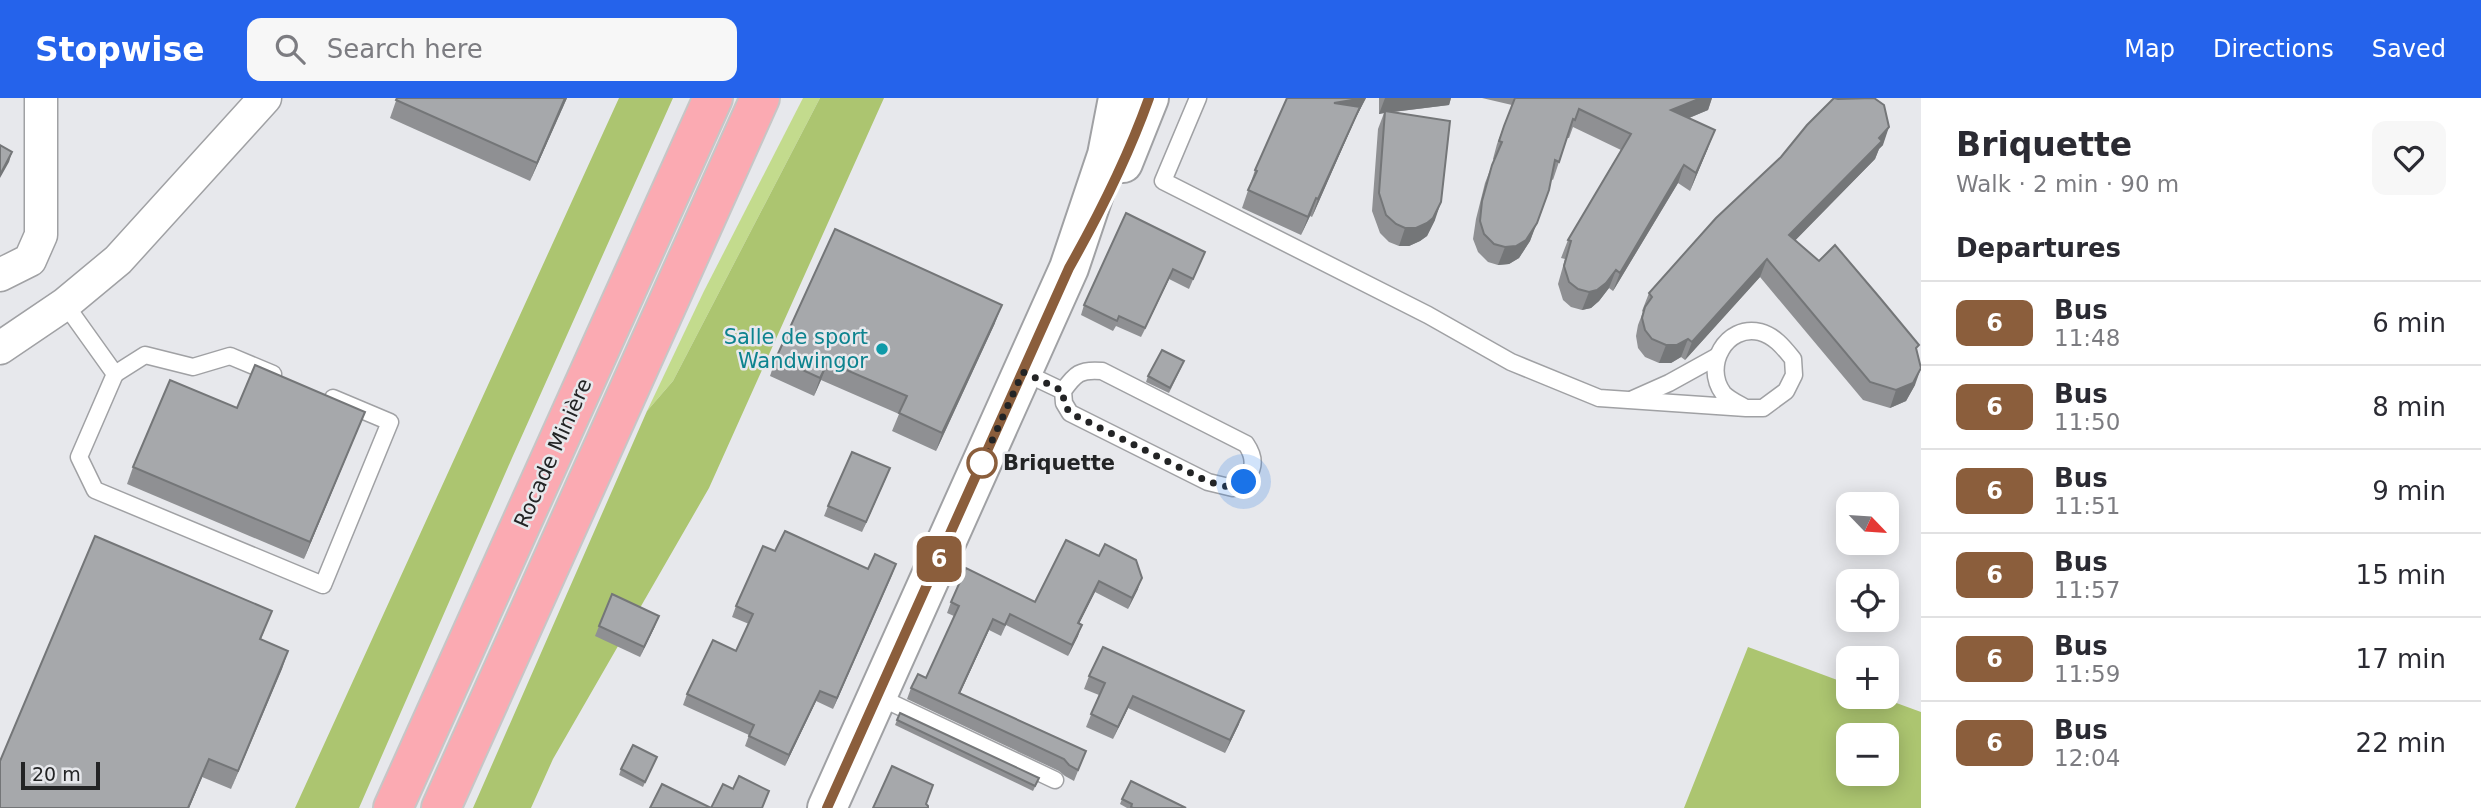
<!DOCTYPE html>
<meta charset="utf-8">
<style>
:root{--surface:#fff;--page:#f7f7f7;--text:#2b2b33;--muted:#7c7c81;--line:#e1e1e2;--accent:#2563eb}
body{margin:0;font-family:"DejaVu Sans",sans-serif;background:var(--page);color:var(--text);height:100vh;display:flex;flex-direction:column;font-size:26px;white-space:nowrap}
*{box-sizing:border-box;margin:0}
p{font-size:23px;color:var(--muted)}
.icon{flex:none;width:38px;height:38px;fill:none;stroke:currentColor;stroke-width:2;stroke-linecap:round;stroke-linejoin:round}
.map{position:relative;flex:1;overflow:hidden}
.details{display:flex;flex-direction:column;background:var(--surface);width:560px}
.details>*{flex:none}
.badge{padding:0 14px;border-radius:10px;font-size:24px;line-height:46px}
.needle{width:46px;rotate:115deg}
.controls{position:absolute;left:1836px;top:394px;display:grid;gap:14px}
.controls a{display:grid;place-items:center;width:63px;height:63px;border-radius:14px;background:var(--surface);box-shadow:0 4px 18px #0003;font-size:35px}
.scale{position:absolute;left:21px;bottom:18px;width:79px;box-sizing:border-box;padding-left:7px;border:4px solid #232425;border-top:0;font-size:19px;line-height:24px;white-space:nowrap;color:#232425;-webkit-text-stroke:5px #e7e8ec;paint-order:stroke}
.you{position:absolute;width:35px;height:35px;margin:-18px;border:5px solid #fff;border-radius:50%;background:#1a73e8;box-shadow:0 0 0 10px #1a73e833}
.map>.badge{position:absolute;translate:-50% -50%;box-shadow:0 0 0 4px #fff}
h2{padding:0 35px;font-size:26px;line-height:63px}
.round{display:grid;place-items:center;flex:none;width:74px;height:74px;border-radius:14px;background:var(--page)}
.headline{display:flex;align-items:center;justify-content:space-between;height:119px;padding:0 35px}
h1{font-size:33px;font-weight:800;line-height:52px}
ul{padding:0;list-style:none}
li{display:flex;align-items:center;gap:21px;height:84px;padding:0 35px;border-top:2px solid var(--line)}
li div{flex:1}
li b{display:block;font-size:26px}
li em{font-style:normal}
li .badge{min-width:77px;font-weight:700;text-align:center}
header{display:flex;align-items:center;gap:42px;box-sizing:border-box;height:98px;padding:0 35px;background:var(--accent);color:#fff}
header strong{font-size:33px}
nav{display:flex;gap:38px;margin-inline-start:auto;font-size:24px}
.search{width:490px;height:63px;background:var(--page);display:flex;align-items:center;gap:18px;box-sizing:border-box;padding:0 24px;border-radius:14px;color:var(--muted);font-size:26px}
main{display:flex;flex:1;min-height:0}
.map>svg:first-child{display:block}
.green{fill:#c3db8d}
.forest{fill:#acc570;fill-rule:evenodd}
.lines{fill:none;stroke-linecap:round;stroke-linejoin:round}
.lane-casing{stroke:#a0a1a4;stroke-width:19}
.street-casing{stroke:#a0a1a4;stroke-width:35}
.secondary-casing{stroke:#a0a1a4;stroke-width:42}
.highway-casing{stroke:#c6c6c6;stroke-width:42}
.lane{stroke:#fff;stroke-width:16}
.street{stroke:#fff;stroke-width:32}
.secondary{stroke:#fff;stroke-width:38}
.highway{stroke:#fbaab2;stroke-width:38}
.wall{fill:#8f9093}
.shaded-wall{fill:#747678}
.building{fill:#a6a8ab;stroke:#747678;stroke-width:2}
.line-casing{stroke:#fff;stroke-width:16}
.line{stroke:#8b5e3c;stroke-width:10}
.walk{stroke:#232425;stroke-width:7;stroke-dasharray:0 12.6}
.culture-dot{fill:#0f9aa8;stroke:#e7e8ec;stroke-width:2.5}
.stop-dot{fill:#fff;stroke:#8b5e3c;stroke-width:3.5}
.labels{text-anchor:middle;stroke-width:5;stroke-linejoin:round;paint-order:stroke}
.culture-label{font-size:21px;fill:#0d838f;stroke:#e7e8ec;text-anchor:end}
.street-label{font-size:21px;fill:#232425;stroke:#e7e8ec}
.stop-label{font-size:21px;font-weight:bold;fill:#232425;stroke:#e7e8ec;text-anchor:start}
</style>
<header>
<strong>Stopwise</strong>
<div class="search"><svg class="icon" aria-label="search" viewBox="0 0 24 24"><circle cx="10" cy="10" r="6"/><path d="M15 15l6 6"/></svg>Search here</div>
<nav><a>Map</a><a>Directions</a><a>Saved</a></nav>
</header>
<main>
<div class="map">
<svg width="1921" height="710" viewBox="0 0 1921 710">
<rect width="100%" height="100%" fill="#e7e8ec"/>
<path class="green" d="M803,0H820L673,283L647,313L704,193Z"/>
<g class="forest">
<path d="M619,0H673L512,360L359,710H295Z"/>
<path d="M820,0H884L709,390L553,661L531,710H473L647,313L673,283Z"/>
<path d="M1748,549L1848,586V598L1880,599L1921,614V710H1684ZM1848,637H1886V676H1848Z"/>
</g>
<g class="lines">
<g class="lane-casing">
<g id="lane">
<path d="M1198,0L1163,83L1428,217L1511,264L1599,300L1746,310H1763L1786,293L1794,277L1793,261C1784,250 1775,238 1760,234C1726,226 1703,268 1723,295C1728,301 1739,306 1746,310"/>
<path d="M65,206L115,276L79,359L95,392L323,487L390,324L333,300"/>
<path d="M1023,274L1063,293L1064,305L1070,315L1208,384L1233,390C1252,379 1259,365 1246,346L1102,273C1080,271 1075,276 1063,293"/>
<path d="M115,276L145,257L193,269L230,258L273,276"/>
<path d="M1633,301L1669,285L1716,259"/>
<path d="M877,598L1055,682"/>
</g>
</g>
<g class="street-casing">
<g id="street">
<path d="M0,177L30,162L41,137V0"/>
<path d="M0,250L65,206L118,162L265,0"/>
</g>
</g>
<g class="secondary-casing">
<g id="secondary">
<path d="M1123,65L1149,0"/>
<path d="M827,710L1069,170L1107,57L1118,0"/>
</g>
</g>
<g class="highway-casing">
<g id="highway">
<path d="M393,710L713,0"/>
<path d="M441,710L760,0"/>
</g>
</g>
<use href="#lane" class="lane"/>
<use href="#street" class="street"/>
<use href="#secondary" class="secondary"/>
<use href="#highway" class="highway"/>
</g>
<g class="wall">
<path d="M397,0H567L530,83L390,20Z"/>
<path d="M1287,0H1366L1356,19L1312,119L1310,118L1301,137L1242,110L1255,72Z"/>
<path d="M1379,0H1451L1449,7L1393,14L1435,122L1427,138L1420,143L1409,148H1399L1389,144L1380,135L1372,113L1378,31L1384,15L1379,16Z"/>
<path d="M1482,0H1712L1708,12L1689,20L1708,50L1690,93L1678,85L1613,193L1609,190L1599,203L1591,210L1582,212L1571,209L1563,202L1558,186L1565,161L1561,160L1568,142L1621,52L1573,29L1569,40H1567L1553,82L1551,81L1530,143L1519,160L1509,166L1498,167L1488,164L1478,154L1473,141L1476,121L1485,85L1494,62L1493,61L1497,46L1512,7Z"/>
<path d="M1838,1L1883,47L1879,51L1875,61L1795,142L1917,253L1915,287L1906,303L1890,310L1863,302L1760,179L1685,262L1681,259L1671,265H1659L1645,259L1638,250L1636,238L1638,227L1643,214L1642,213L1649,195L1781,59Z"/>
<path d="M1205,154L1189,191L1169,181L1141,239L1116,228L1113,233L1081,217L1084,207Z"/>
<path d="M995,225L936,353L892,333L899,316L821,282L814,298L770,278L776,260Z"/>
<path d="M1182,268L1169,295L1146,284L1148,278Z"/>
<path d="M237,310L365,314L304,461L127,386L133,369Z"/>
<path d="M886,380L862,434L824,418L828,408Z"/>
<path d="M1066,442L1138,491L1128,511L1095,494L1079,525L1078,538L1068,558L1006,527L1001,538L989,532L960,595L1086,653L1074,683L1065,678L1059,673L907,601L911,590L926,580L954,518L947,515L951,504H1035Z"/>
<path d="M775,453L868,471L896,466L833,611L816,603L785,668L745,648L749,637L683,607L687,596L736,553L749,526L732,519L736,508Z"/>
<path d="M599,528H655L640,559L595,538Z"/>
<path d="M265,531L261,541L288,553L231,691L202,679L189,710H0Z"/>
<path d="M1089,578L1239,626L1225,655L1128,610L1113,641L1086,629L1099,597L1084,591Z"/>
<path d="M900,615L1037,685L1033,693L895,627Z"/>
<path d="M657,659L643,689L619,677L621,671Z"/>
<path d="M1122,701L1186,710H1127L1120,706Z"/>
</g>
<g class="shaded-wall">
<path d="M565,0H567L530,83L537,65Z"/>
<path d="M1366,0L1356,19L1312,119L1318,101L1334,5Z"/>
<path d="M1385,0H1451L1449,7L1384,15L1385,13L1384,15L1379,16Z"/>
<path d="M1701,0H1712L1708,12L1665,30L1671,12Z"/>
<path d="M1889,29L1883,47L1879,51L1875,61L1783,155L1789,137Z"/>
<path d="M1715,32L1708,50L1690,93L1696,75Z"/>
<path d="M12,54L9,64L0,80V77Z"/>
<path d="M1684,67L1678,85L1613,193L1620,175Z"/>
<path d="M1316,100L1310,118L1301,137L1308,119Z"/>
<path d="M1441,104L1435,122L1427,138L1420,143L1409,148H1399L1405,130Z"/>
<path d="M1537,125L1530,143L1519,160L1509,166L1498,167L1505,149Z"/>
<path d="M1767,161L1760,179L1685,262L1692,244Z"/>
<path d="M1173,171L1169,181L1141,239L1145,230Z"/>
<path d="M1616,172L1609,190L1599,203L1591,210L1582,212L1589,194Z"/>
<path d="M1002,207L995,225L936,353L942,335Z"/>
<path d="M1688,241L1681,259L1671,265H1659L1666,247Z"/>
<path d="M828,264L821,282L814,298L820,280Z"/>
<path d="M1921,270L1915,287L1906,303L1890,310L1896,292Z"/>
<path d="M365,314L358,331L304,461L310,444Z"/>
<path d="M890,370L886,380L862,434L866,424Z"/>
<path d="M896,466L892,477L833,611L837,600Z"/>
<path d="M1142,480L1138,491L1128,511L1132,500Z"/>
<path d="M1099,483L1095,494L1074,536L1078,525Z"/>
<path d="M659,518L655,528L640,559L644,549Z"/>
<path d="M993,521L989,532L955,606L959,595Z"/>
<path d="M1082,527L1078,538L1068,558L1072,547Z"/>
<path d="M288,553L282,571L231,691L238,673Z"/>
<path d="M820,593L816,603L785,668L789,657Z"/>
<path d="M1133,598L1128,610L1113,641L1118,629Z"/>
<path d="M1244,613L1239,626L1225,655L1230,642Z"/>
<path d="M209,661L202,679L189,710H188Z"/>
</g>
<g class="building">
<path d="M397,0H565L537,65L396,2Z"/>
<path d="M1287,0H1364L1334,5L1360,9L1318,101L1316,100L1308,119L1248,92L1257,73L1255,72Z"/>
<path d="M1515,0H1701L1671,12L1715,32L1696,75L1684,67L1620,175L1616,172L1606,185L1597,192L1589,194L1578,191L1569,184L1564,168L1571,143L1568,142L1631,36L1579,11L1575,22L1573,21L1559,64L1555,62L1549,92L1537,125L1526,142L1516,148L1505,149L1494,146L1484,136L1480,123L1482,103L1492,67L1502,44L1499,43L1504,28Z"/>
<path d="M1834,0L1838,1L1874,0L1884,7L1889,29L1879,40L1882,43L1789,137L1819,163L1835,147L1880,200L1919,247L1916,250L1921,270L1913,285L1896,292L1870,284L1767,161L1692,244L1688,241L1677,247H1666L1652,241L1645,232L1642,220L1645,209L1652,199L1649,195L1716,120L1781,59L1807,27Z"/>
<path d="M1385,13L1450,23L1441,104L1433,120L1427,125L1416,130H1405L1396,126L1386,117L1379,95Z"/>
<path d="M0,47L12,54L0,77Z"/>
<path d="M1126,115L1205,154L1193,181L1173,171L1145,230L1119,218L1117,223L1084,207Z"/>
<path d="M835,131L1002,207L942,335L899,315L907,298L828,264L820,280L776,260Z"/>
<path d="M1162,252L1184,263L1170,290L1148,278Z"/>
<path d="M255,267L365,314L310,444L133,369L170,282L237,310Z"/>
<path d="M852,354L890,370L866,424L828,408Z"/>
<path d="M785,433L868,471L875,456L896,466L837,600L820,593L789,657L749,638L754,627L687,596L713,542L736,553L753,516L736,508L763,448L775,453Z"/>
<path d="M95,438L272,513L260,541L288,553L238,673L209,661L188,710H0V663Z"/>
<path d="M1066,442L1099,458L1105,446L1136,462L1142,480L1132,500L1099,483L1078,525L1082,527L1072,547L1010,516L1005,527L993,521L959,595L1086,653L1078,672L1069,667L1064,661L911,590L918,576L926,580L959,508L951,504L966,470L1035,504Z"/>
<path d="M612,496L659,518L644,549L599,528Z"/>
<path d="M1103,549L1244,613L1230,642L1133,598L1118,629L1091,616L1105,585L1089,578Z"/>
<path d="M900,615L1039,680L1035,688L897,622Z"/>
<path d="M633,647L657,659L645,684L621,671Z"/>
<path d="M892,668L933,687L926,706L928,708V710H873Z"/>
<path d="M739,678L769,693L762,710H711L723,686L733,691Z"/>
<path d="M1131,683L1186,710H1133L1131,709L1132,706L1122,701Z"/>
<path d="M662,686L711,710H650Z"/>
</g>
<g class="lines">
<g class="line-casing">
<path id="line" d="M827,710L1069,170C1100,115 1128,59 1149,0"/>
</g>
<use href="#line" class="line"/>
<path class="walk" d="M982,365L1023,274L1063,293L1064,306L1070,315L1209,384L1233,390L1244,384"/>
</g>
<circle class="culture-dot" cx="882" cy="251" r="7"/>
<circle class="stop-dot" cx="982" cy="365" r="14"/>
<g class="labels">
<g class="culture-label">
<text x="868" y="246">Salle de sport<tspan x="868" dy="24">Wandwingor</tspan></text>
</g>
<g class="street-label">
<text transform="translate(553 355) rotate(-66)" y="7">Rocade Minière</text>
</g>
<g class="stop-label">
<text x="1003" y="372">Briquette</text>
</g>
</g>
</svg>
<div class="controls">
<a><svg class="needle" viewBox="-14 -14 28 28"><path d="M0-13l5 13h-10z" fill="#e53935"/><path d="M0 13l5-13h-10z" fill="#7c7c81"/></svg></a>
<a><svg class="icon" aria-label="locate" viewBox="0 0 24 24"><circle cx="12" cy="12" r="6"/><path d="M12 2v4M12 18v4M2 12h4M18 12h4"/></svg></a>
<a>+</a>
<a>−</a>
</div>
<div class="scale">20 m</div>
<div class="you" style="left:1244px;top:384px"></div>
<b class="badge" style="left:939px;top:461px;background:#8b5e3c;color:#fff">6</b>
</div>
<section class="details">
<div class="headline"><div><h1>Briquette</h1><p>Walk · 2 min · 90 m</p></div><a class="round"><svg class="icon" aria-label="heart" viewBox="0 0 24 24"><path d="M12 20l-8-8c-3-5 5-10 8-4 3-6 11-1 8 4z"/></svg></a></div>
<h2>Departures</h2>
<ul>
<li><span class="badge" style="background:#8b5e3c;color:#fff">6</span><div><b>Bus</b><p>11:48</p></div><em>6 min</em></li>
<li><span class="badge" style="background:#8b5e3c;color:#fff">6</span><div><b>Bus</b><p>11:50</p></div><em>8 min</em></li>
<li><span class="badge" style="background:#8b5e3c;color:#fff">6</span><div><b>Bus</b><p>11:51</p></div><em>9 min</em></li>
<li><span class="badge" style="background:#8b5e3c;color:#fff">6</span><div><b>Bus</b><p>11:57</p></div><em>15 min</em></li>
<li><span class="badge" style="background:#8b5e3c;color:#fff">6</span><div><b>Bus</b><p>11:59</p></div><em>17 min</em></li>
<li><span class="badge" style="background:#8b5e3c;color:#fff">6</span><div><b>Bus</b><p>12:04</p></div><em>22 min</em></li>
</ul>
</section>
</main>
